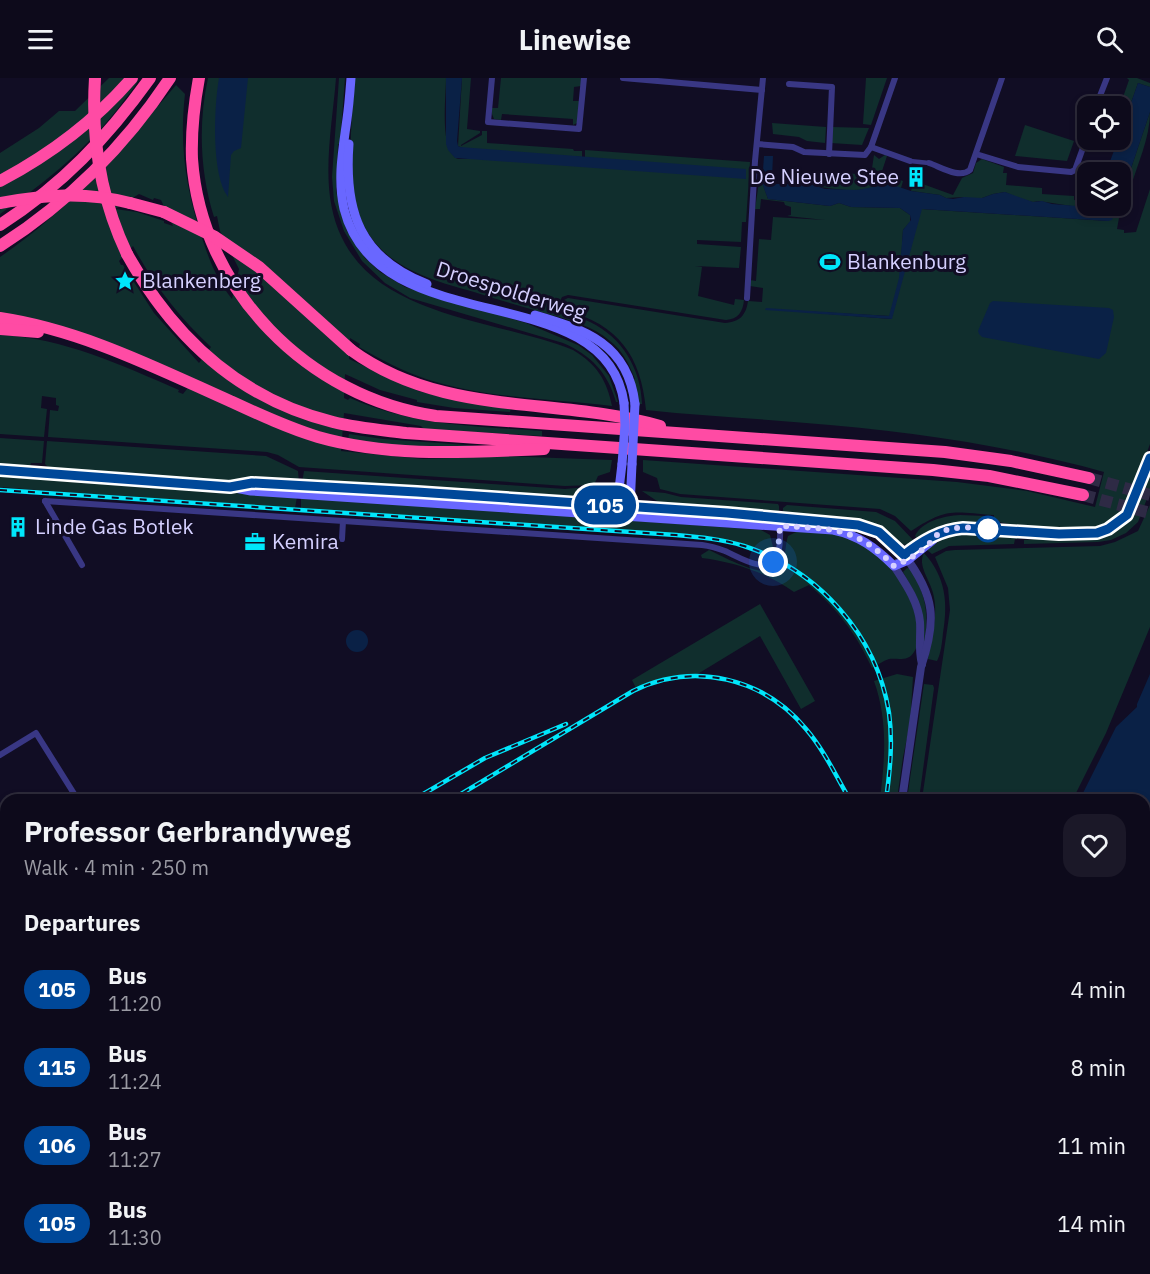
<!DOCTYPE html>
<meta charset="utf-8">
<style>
:root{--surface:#0d0a1b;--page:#1b1828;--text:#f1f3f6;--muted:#9a9aa3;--line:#2d2b3a}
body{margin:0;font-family:"IBM Plex Sans",sans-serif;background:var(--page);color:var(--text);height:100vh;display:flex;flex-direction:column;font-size:22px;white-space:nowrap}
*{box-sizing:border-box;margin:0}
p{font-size:20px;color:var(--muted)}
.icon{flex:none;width:33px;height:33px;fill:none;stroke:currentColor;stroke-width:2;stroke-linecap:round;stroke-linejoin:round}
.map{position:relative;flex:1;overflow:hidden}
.sheet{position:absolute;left:0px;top:716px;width:1150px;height:482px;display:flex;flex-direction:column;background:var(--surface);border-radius:18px 18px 0 0;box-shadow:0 3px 9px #0003,0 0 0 2px var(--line)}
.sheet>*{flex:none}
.badge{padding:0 12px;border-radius:20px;font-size:21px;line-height:39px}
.controls{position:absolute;left:1077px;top:18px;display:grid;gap:12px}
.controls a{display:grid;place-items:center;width:54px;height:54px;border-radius:12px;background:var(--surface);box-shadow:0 3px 9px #0003,0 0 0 2px var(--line);font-size:30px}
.you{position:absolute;width:30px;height:30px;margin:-15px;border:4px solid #fff;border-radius:50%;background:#1a73e8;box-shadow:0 0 0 9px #1a73e833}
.map>.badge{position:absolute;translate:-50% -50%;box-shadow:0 0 0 3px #fff}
h2{padding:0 24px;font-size:22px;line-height:54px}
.round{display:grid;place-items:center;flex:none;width:63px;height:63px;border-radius:18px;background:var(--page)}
.headline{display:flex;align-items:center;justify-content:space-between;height:102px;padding:0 24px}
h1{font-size:28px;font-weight:700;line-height:45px}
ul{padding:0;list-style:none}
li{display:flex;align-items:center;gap:18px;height:78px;padding:0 24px}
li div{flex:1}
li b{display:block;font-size:22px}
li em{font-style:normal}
li .badge{min-width:66px;font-weight:700;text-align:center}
header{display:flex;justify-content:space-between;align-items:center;height:78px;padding:0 24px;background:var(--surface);font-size:27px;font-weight:700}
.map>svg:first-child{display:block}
.green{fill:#102e2d;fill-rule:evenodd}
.water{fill:#0a2146}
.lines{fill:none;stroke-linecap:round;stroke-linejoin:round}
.motorway-tunnel{stroke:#2e2a45;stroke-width:12;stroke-dasharray:12 6;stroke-linecap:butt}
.pedestrian{stroke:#393784;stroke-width:4.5}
.minor{stroke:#393784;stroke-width:6}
.tertiary{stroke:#393784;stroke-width:8}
.secondary{stroke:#6967ff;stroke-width:9}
.motorway{stroke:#ff4ba4;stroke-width:12}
.rail-casing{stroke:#00e6fb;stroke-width:4.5}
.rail{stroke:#110d24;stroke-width:2;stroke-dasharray:7;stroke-linecap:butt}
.secondary-bridge{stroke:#6967ff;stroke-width:9}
.motorway-bridge{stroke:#ff4ba4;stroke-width:12}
.line-casing{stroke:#fff;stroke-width:14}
.line{stroke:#004899;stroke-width:9}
.walk{stroke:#d5d0ff;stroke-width:6;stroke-dasharray:0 10.8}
.stop-dot{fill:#fff;stroke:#004899;stroke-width:3}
.labels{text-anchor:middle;stroke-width:6;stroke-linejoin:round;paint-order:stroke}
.poi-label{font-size:21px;fill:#d5d0ff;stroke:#110d24;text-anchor:start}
.street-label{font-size:21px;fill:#d5d0ff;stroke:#110d24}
</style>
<header><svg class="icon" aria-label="menu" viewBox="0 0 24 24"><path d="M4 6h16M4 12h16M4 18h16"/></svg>Linewise<svg class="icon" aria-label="search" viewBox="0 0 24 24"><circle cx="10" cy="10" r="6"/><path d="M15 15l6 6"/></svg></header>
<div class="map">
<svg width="1150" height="1196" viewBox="0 0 1150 1196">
<rect width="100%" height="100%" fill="#110d24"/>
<g class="green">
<path d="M109,0H124L105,22L61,61L0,98V75L39,50L59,33H75Z"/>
<path d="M139,0C138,5 130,15 125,21C91,68 47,103 0,136V109C52,82 100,44 139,0Z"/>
<path d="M208,0H336C333,39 325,80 330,119C346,240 485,237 573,272C597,286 607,303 612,328C552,321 483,320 426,301C402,293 380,281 359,269L360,266L350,260L349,281L418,313L468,325L511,330L510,334L454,330L417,324V322L380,312L345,296L344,320L348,322L350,320C414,348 474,348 542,353V358L424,351L421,348L344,335L341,373L423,381L504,378L612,382L610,394L598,398L594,407L565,408L299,389L278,377L267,374L48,359L50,332L58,333L59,328L56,327V320L42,318L41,330L47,331L44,359L0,356V257C64,260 121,287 179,312L178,314L183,316L194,302L0,237V179C69,132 122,70 176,7L185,16C179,69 186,112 203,163C210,184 218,204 232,221L239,191L220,153L217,138L214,139C200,94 198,46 208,0ZM139,116L153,122L154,120L161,122L173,148L164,145V143L137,134L115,131ZM133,168C154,207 179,239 211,269L199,285L154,235L123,187H121L119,183Z"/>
<path d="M339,0H345L340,66H338L336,112L340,133L347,153L365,180L380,194L405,209L526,245L578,267L592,277L609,298L618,324H616C608,295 591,277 563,265L410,220L385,205L362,183L344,153L334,123L332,99Z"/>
<path d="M355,0H446C446,20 439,73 458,81L585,79V72L750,84L746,144H742L741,164L697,162V166L741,169L739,190L695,188L702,189L698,218L734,227L735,221L744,222C743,234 738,241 726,242L568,217L562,219L558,227C563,238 580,239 590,244C622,259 641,291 642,326H638L633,301H635C629,286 623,273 610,263C593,248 570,242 548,236C523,229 499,222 474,214C427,201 377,187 359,136C345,96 352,41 355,0Z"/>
<path d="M462,0H471L467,51L480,53V55L461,67V68L482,57V53H487V65L573,71L574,73H582V79L465,71L458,68Z"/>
<path d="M501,0H581V8L574,9L573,23H580L577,45L573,47V41L502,36L501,42L494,41L492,36V30H498Z"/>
<path d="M866,0H887L871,47L863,46Z"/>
<path d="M1127,0H1137L1150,5V9L1138,5L1121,53L1120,28L1129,2Z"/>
<path d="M1150,34C1150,61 1137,86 1130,112L1127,113L1129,117L1119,140L1117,151L1124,152V155L1136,154L1150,111V366L1132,414L1116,439L1097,449L1080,451L1023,449L990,442L994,441V437C952,434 948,429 911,453L895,438L880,431L680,416L660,411L657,400L643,394V382L957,404L1027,413L1095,429L1104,394C1007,367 907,353 806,345C753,340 700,338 646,332C641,278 619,247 565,232L562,226L564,222L568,220L725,245C740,244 746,237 748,223L762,224L763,210L750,208V202L756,203L759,161L771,162L773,139L825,142L787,138L791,137V129L785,127L784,124L761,121L760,131H755L759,104H762L768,121L830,128L839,125L851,129L900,130L910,137V144L903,152L900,200L890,238L765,231L891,241L921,131L1108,143L1113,139L1118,128H1120L1121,120Z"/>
<path d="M772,45L826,49L825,65L807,63L799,59L773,56Z"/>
<path d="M1025,47L1074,63L1067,83L1015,78Z"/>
<path d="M832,49L869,50L862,67L831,65Z"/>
<path d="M874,77L879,81L885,77L887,78L881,96L903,103L901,110C886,105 883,108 869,111C841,115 816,106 789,107V105L796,104L797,98L842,102L843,95L871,97Z"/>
<path d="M982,81L1004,89L1003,95H1007L1006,107L1042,110V116L1074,118V122L1086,123L1085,127L1089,129H1078L1039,123L1033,124L1021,121L1005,114L993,116L982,120L969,121L964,119L946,120L940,117L911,113L913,107L919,109L920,105L953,117L962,100L973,95L976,85Z"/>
<path d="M349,356L383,361L481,368L411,371L348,361Z"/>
<path d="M0,360L44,363L42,385H31L30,389L0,385Z"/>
<path d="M47,363L266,378L298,393L299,404L213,403L50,391L45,386Z"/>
<path d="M1150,390V413L1138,444L1126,455L1111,462L1098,464L1024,466V462C1034,462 1041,459 1052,459C1066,458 1080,462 1094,460C1130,454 1138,419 1150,390Z"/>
<path d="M304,393L565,411L587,409L612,411L605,419L596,422L302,405Z"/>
<path d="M0,398L297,419L295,430L36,412L0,409Z"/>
<path d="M642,413L665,415L681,419L778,426L779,428V438L731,430L660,425Z"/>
<path d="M301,419L761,452L770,457L773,469L770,475L742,465L713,459L301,430Z"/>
<path d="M787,427L876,434L895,443L915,464C903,471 894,463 885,455L783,438V430Z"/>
<path d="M1150,427V549L1106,655L1073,721H922L950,532L948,510L935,479L946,473L955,472L1100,468L1115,464L1138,453Z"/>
<path d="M960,437L985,438V443C961,447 939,445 919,463L915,458C922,443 944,438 960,437Z"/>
<path d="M798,453C810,454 823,453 835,455C874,461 911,504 916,542C918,551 920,566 914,574C908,584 898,580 889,581C883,583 877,587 872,590C855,554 838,532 809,507L794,514C768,495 734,484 702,480L701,477L709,472C725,479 770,506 782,486C786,478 785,467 788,458Z"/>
<path d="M976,454L997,456L1022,461H1015L1014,466L949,468L932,476L927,472C943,459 956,455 976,454Z"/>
<path d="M924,475C946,499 948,525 943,555C942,565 941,575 937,583L928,581C931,560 939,536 933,515C930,502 917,487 924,475Z"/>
<path d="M907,490H910C929,523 928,537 924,573L916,517L903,494Z"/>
<path d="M760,526L815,623L801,631L760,558L691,600L663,603L637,612L632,602Z"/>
<path d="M897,596L913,599L910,646L903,679L897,721H880C885,680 888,643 874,603Z"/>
<path d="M924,606L933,607L934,610L920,714L918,721H907Z"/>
<path d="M848,1191H926L925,1196H847Z"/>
</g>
<g class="water">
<path d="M219,0H248L241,70L234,73L231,77L228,119C211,97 214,28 219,0Z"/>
<path d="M446,0H462L457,63L458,68L460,69L746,91V101L455,80L448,72L446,66Z"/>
<path d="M1138,5L1150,9V34L1121,120L1120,94H1106L1118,62H1120L1121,53Z"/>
<path d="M764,78H773L772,99L774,100V106H810L825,111L857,112L890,106L911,113L940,117L946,120L953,121L964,119L982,120L993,116L1005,114L1033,124L1042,123L1052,126L1089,129L1095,131L1097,128H1118L1112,142L1108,143L922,131L892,241L765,232L766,230L889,238L899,200L903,152L911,142L910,137L900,130L851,129L839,125L830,128L768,121L762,105Z"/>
<path d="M993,223L1109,230L1113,232L1114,239L1106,275L1099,281L982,259L979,256L978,253L990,225Z"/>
<circle cx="357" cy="563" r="11"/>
<path d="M1150,596V1196H938L939,1191H1144V722L1080,721L1116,649L1137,629V626Z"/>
<path d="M6,994V1191H518L521,1196H0V998Z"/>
</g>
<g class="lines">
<g class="motorway-tunnel">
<path d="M1089,400L1150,417"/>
<path d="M1083,417L1150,435"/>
</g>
<path class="pedestrian" d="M910,83L929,85"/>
<g class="minor">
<path d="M492,0L488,44L579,51L584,0"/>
<path d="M623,0L762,12"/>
<path d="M789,6L832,9L829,76"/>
<path d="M1096,28L1107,0"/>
<path d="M757,66L793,69L804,74L865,77L871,69L895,0"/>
<path d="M871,69L910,83"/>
<path d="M976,76L1018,89L1071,94L1075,92L1088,56"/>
<path d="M929,85C941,89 959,101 970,92L1002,0"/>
<path d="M747,220L755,83L763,0"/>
<path d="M45,423L702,467C710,468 717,470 725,473C739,479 771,500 778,475C781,466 780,455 780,446"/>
<path d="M45,423L82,487"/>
<path d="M342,461L343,443"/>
<path d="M0,677L36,655L78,722"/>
</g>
<g class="tertiary">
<path d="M897,485L894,488C905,505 918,523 920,544C921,558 918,571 922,586"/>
<path d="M902,722L921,589C937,542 935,518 905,478"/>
<path d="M834,1196L835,1191"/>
</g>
<g class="secondary">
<path d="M351,0C350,13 349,27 347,41C343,71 337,100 344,131C378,266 606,197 624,325"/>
<path d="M349,66C344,134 360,180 427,206"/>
<path d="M535,237C586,252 628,266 635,326"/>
<path d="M0,392L230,409L251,413L833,452C858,457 876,470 894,488L908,482L933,462"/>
<path d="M230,409L252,405L417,414L727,435L858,447L879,454L904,477C919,466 934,455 952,451C998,441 1091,477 1125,438C1138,424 1143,398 1150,380"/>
<path d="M621,433L617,428L622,386"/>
<path d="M627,434L630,429L632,386"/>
</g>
<g class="motorway">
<path d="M199,0C194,27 191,54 192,81C201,212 309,320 436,338L945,374L1011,383L1089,400"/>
<path d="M0,103C51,76 94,44 132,0"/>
<path d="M130,125L164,134"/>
<path d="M0,147C62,107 107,60 150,0"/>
<path d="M0,168C69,124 125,68 170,0"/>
<path d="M127,176C173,259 240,321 333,344C357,350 382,352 406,355L933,392L989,398L1083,417"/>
<path d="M0,240C81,252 156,290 230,323C258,336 288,350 318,359C392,380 468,374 544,371"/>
<path d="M0,251L38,254"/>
<path d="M351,272C444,340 556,318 660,348"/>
</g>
<g class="rail-casing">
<g id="rail">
<path d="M0,412L676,457C699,459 722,461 744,468C818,492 877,557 889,635C893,664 890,693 886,722"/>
<path d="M413,722L485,680L566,646"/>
<path d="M451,722L633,613C694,583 764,600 806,651C824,672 836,698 850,722"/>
<path d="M822,1196L823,1191"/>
</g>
</g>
<use href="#rail" class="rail"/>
<g class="secondary-bridge">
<path d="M622,386L625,347L624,325"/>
<path d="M632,386L635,326"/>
</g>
<g class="motorway-bridge">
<path d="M95,0C91,62 100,119 127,176"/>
<path d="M0,125C45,117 84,113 130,125"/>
<path d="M164,134L215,159L259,189L351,272"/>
</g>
</g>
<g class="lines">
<g class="line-casing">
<path id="line" d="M0,392L230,409L252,405L417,414L727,435L858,447L879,454L904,477C922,463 940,452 963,450L1059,456L1097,455L1108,451L1127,437L1150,380"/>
</g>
<use href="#line" class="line"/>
<path class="walk" d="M773,484L778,474L780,448C832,451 855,448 894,488C907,483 917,476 927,468C931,464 934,460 937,457C951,446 976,450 988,451"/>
</g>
<defs>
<g id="building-bare" transform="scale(1.62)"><path d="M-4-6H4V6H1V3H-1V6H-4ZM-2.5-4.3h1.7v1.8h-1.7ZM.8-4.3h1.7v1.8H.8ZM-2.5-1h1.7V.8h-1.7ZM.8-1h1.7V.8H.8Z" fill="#00e6fb" stroke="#110d24" stroke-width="2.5" paint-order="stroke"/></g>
<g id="stadium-bare" transform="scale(1.62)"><path d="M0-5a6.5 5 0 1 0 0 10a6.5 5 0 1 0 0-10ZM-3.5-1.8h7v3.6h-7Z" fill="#00e6fb" stroke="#110d24" stroke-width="2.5" paint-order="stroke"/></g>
<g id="sight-bare" transform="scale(1.62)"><path d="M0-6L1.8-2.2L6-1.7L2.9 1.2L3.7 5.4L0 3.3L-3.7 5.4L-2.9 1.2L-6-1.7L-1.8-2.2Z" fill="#00e6fb" stroke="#110d24" stroke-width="2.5" paint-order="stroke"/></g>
<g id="office-bare" transform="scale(1.62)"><path d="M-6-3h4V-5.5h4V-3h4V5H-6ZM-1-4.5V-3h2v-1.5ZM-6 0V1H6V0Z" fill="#00e6fb" stroke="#110d24" stroke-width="2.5" paint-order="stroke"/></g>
</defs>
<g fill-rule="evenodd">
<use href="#building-bare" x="916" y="99"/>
<use href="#stadium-bare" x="830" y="184"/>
<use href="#sight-bare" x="125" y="203"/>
<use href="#building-bare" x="18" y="449"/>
<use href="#office-bare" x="255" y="464"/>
</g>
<circle class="stop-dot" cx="988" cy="451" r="12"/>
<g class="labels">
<g class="poi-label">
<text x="899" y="106" text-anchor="end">De Nieuwe Stee</text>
<text x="847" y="191">Blankenburg</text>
<text x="142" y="210">Blankenberg</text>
<text x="35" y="456">Linde Gas Botlek</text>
<text x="272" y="471">Kemira</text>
</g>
<g class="street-label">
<text transform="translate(511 213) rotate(17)" y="7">Droespolderweg</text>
</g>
</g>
</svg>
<div class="controls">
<a><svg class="icon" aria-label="locate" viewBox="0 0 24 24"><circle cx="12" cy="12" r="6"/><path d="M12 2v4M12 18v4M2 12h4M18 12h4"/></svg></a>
<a><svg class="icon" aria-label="layers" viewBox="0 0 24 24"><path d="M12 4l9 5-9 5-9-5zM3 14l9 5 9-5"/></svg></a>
</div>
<div class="you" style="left:773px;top:484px"></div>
<b class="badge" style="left:605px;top:427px;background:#004899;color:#fff">105</b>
<section class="sheet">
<div class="headline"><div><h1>Professor Gerbrandyweg</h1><p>Walk · 4 min · 250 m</p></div><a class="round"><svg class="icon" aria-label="heart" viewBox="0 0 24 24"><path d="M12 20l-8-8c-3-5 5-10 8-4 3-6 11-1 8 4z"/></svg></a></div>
<h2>Departures</h2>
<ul>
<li><span class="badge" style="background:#004899;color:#fff">105</span><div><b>Bus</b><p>11:20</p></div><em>4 min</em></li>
<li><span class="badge" style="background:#004899;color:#fff">115</span><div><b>Bus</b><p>11:24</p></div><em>8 min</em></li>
<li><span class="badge" style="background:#004899;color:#fff">106</span><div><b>Bus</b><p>11:27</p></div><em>11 min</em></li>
<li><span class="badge" style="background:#004899;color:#fff">105</span><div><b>Bus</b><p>11:30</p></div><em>14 min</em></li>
</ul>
</section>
</div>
